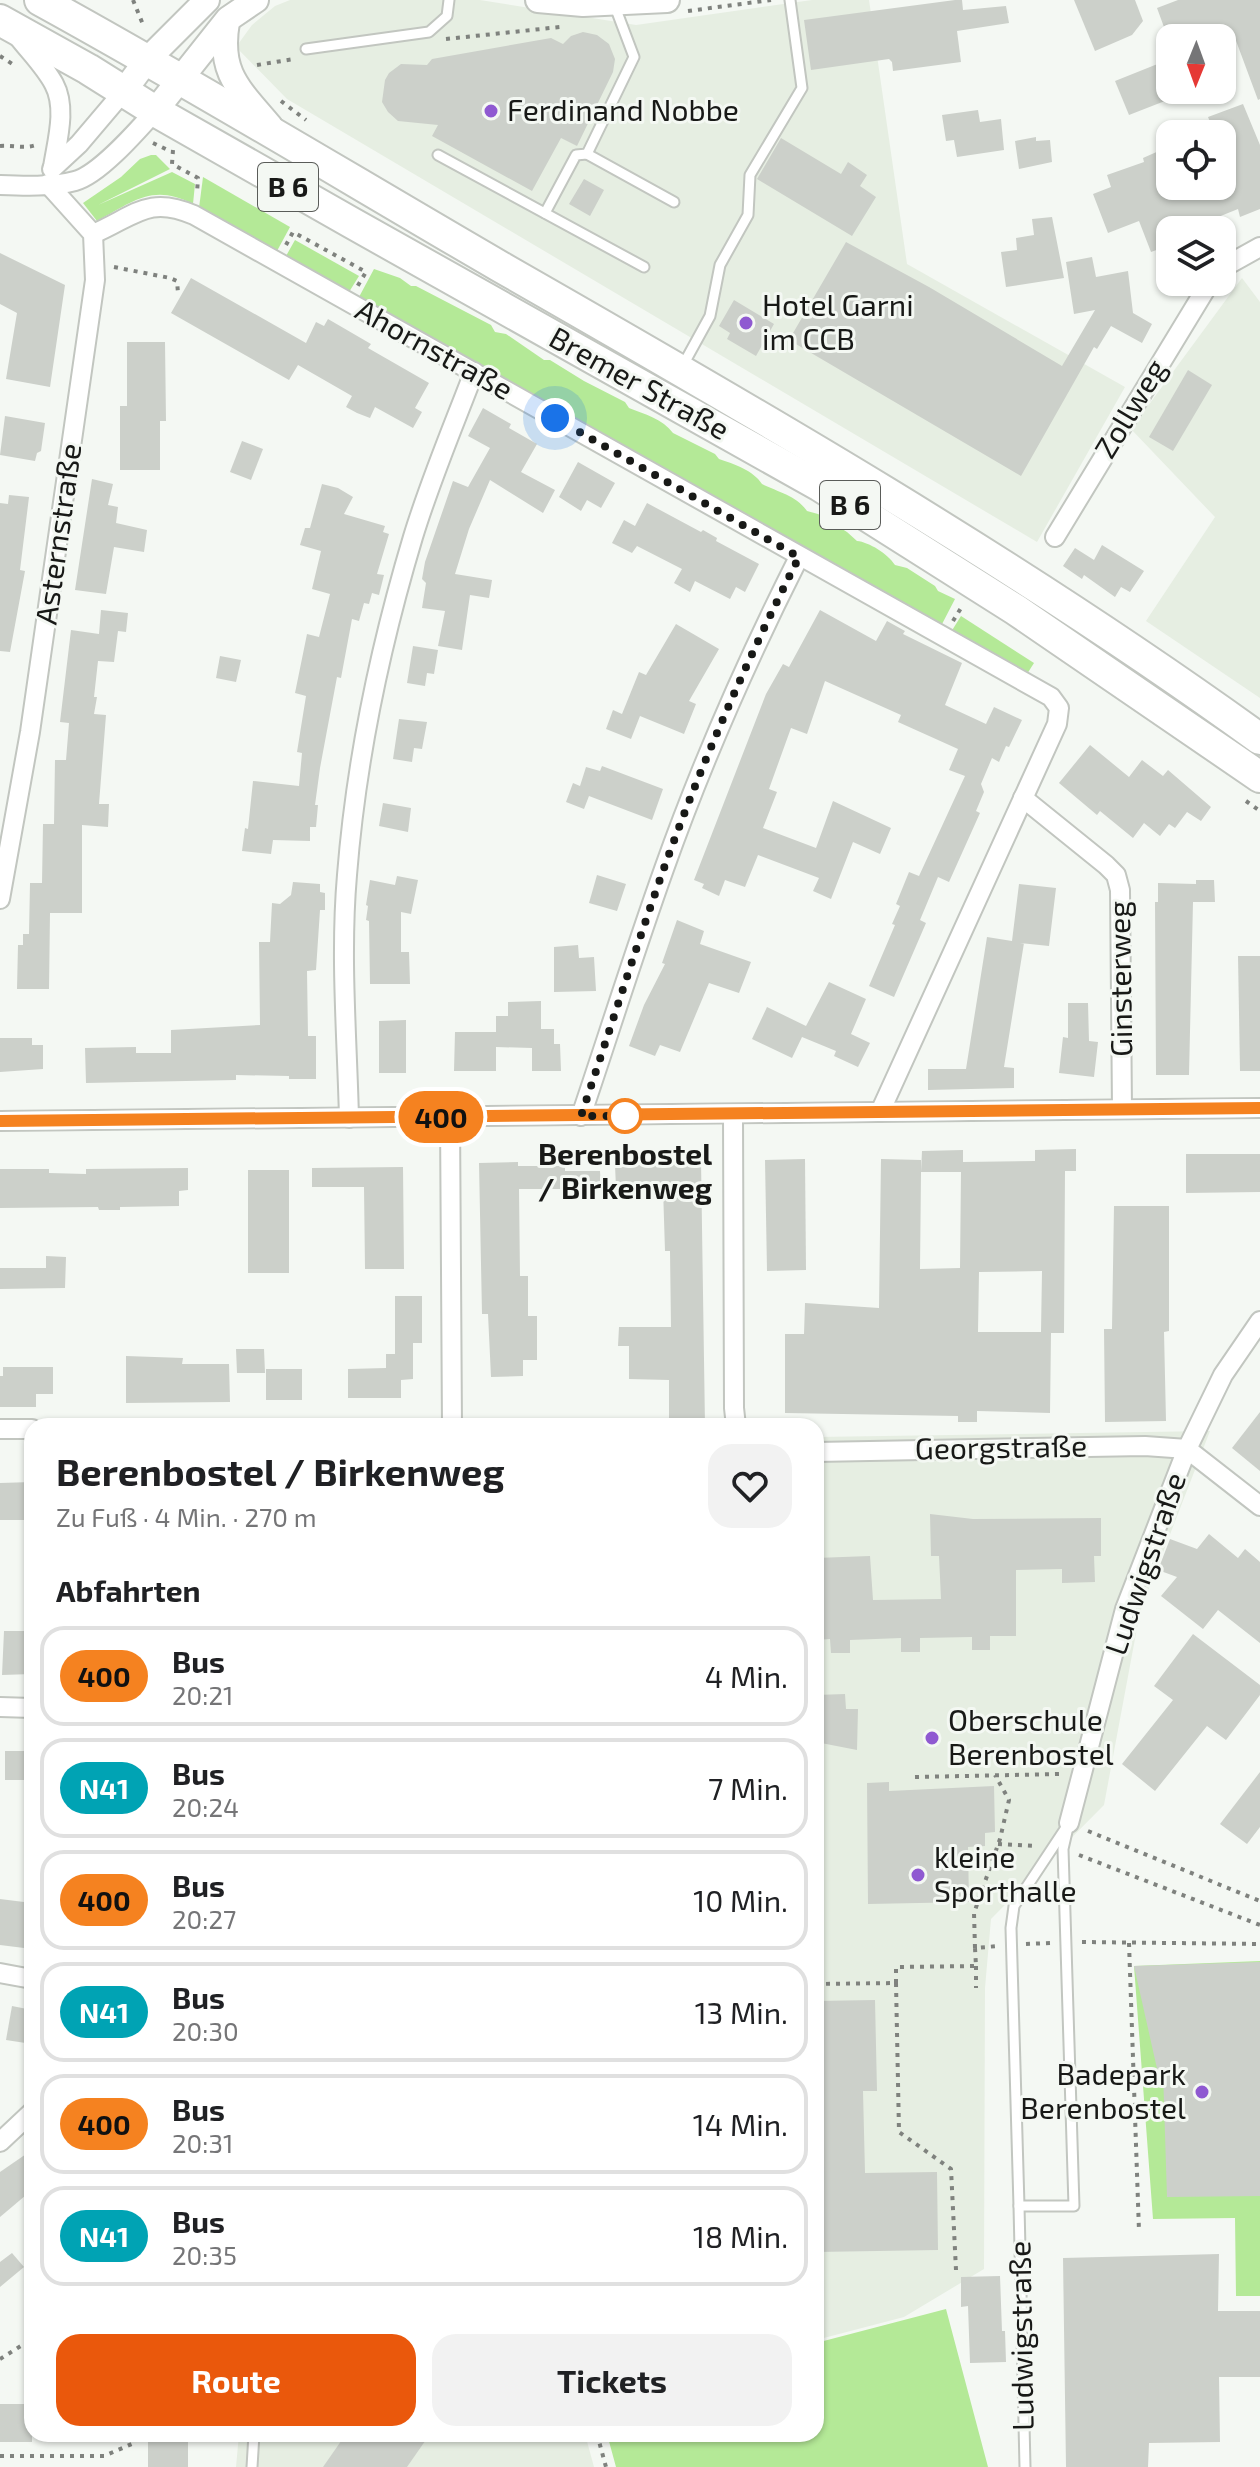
<!DOCTYPE html>
<html lang="de">
<meta charset="utf-8">
<style>
:root{--surface:#fff;--page:#f2f2f2;--text:#202124;--muted:#757577;--line:#e0e0e0;--accent:#ea580c}
body{margin:0;font-family:"Exo 2",sans-serif;background:var(--page);color:var(--text);height:100vh;display:flex;flex-direction:column;font-size:30px;white-space:nowrap}
*{box-sizing:border-box;margin:0}
p{font-size:26px;color:var(--muted)}
.icon{flex:none;width:44px;height:44px;fill:none;stroke:currentColor;stroke-width:2;stroke-linecap:round;stroke-linejoin:round}
.map{position:relative;flex:1;overflow:hidden}
.side{position:absolute;left:24px;top:1418px;width:800px;height:1024px;display:flex;flex-direction:column;background:var(--surface);border-radius:24px;box-shadow:0 2px 6px #0004}
.side>*{flex:none}
.badge{padding:0 16px;border-radius:26px;font-size:28px;line-height:52px}
.needle{width:52px;rotate:181deg}
.tools{position:absolute;left:1156px;top:24px;display:grid;gap:16px}
.tools a{display:grid;place-items:center;width:80px;height:80px;border-radius:16px;background:var(--surface);box-shadow:0 2px 6px #0004;font-size:40px}
.you{position:absolute;width:40px;height:40px;margin:-20px;border:6px solid #fff;border-radius:50%;background:#1a73e8;box-shadow:0 0 0 12px #1a73e833}
.map>.badge{position:absolute;translate:-50% -50%;box-shadow:0 0 0 4px #fff}
h2{padding:0 32px;font-size:30px;line-height:72px}
.round{display:grid;place-items:center;flex:none;width:84px;height:84px;border-radius:24px;background:var(--page)}
.head{display:flex;align-items:center;justify-content:space-between;height:136px;padding:0 32px}
h1{font-size:38px;font-weight:700;line-height:60px}
.cta{display:flex;gap:16px;margin-top:auto;padding:16px 32px}
.cta a{flex:1;height:92px;border-radius:24px;background:var(--accent);color:#fff;font-size:32px;font-weight:700;line-height:92px;text-align:center}
.cta a+a{background:var(--page);color:var(--text)}
ul{padding:0;list-style:none}
li{display:flex;align-items:center;gap:24px;height:100px;margin:0 16px 12px;padding:0 16px;border:4px solid var(--line);border-radius:24px}
li div{flex:1}
li b{display:block;font-size:30px}
li em{font-style:normal}
li .badge{min-width:88px;font-weight:700;text-align:center}
.map>svg:first-child{display:block}
.built{fill:#e6eee2}
.green{fill:#b4e997}
.building{fill:#ccd0ca;fill-rule:evenodd}
.lines{fill:none;stroke-linecap:round;stroke-linejoin:round}
.service-casing{stroke:#c2c6c0;stroke-width:13}
.minor-casing{stroke:#c2c6c0;stroke-width:22}
.tertiary-casing{stroke:#c2c6c0;stroke-width:28}
.primary-casing{stroke:#c2c6c0;stroke-width:34}
.path{stroke:#7f827e;stroke-width:4;stroke-dasharray:4 6;stroke-linecap:butt}
.service{stroke:#fff;stroke-width:9}
.minor{stroke:#fff;stroke-width:18}
.tertiary{stroke:#fff;stroke-width:24}
.primary{stroke:#fff;stroke-width:30}
.line-casing{stroke:#fff;stroke-width:18}
.line{stroke:#f58220;stroke-width:12}
.walk{stroke:#181917;stroke-width:8;stroke-dasharray:0 14.4}
.poi-dot{fill:#8f59d1;stroke:#f4f8f3;stroke-width:3}
.stop-dot{fill:#fff;stroke:#f58220;stroke-width:4}
.labels{text-anchor:middle;stroke-width:6;stroke-linejoin:round;paint-order:stroke}
.shield{fill:#f4f8f3;stroke:#5a5c59;stroke-width:2}
.shield-label{font-size:28px;font-weight:bold;fill:#181917}
.poi-label{font-size:30px;fill:#181917;stroke:#f4f8f3;text-anchor:start}
.street-label{font-size:30px;fill:#181917;stroke:#f4f8f3}
.stop-label{font-size:30px;font-weight:bold;fill:#181917;stroke:#f4f8f3}
</style>
<div class="map">
<svg width="1260" height="2467" viewBox="0 0 1260 2467">
<rect width="100%" height="100%" fill="#f4f8f3"/>
<g class="built">
<path d="M290,0H480L636,25L812,0H869L907,264L1125,387L1037,542L287,99L236,47L252,25L275,6Z"/>
<path d="M1242,278L1260,302V698L1146,621L1215,517L1131,429Z"/>
<path d="M1210,1431L1140,1612L1104,1805L991,1919L985,1988L984,2269L904,2317L816,2340V1437Z"/>
<path d="M239,2434H585L594,2467H236Z"/>
</g>
<g class="green">
<path d="M151,155H156L170,169L98,205L172,172L195,184L193,204C152,183 133,202 97,221L83,203L121,177L140,159Z"/>
<path d="M203,177L290,227L277,251L199,208Z"/>
<path d="M295,240L359,276L349,292L286,256Z"/>
<path d="M374,269L400,278L411,286H416L491,325L495,332L506,334L544,360H550L584,381L625,402L629,408C644,414 663,419 673,433L715,454L719,459C734,464 753,470 762,484C778,492 797,496 807,511L818,514L847,532L857,541C869,542 888,554 895,565L907,568L935,586L938,591L955,599L941,626L359,297Z"/>
<path d="M961,616L1034,663L1027,674L951,632Z"/>
<path d="M1260,1961V2296H1236L1235,2218L1153,2219L1134,1966Z"/>
<path d="M946,2309L988,2467H616L607,2434H816V2343Z"/>
</g>
<g class="building">
<path d="M955,0H962L963,10L1006,6L1009,23L957,31L961,62L893,71L892,62L889,59L811,70L804,20Z"/>
<path d="M1074,0H1135L1143,21L1132,35L1095,51Z"/>
<path d="M1178,0H1260V99L1258,100L1235,38H1168L1157,8Z"/>
<path d="M583,32L597,35L609,44L615,59L613,72L577,146L561,138L532,191L432,136L438,125L398,121L388,112L382,102L385,80L389,73L401,64L427,65L432,59L551,38L563,44L571,36Z"/>
<path d="M1170,59V99L1129,115L1115,81Z"/>
<path d="M1243,104L1260,145V209L1240,217L1238,209L1186,230H1170V237L1167,238L1170,245L1151,252L1139,221L1108,233L1093,194L1111,187L1107,175L1144,162L1143,158L1170,146V186H1222V134H1215L1208,117Z"/>
<path d="M978,110L980,122L1001,119L1004,150L957,157L954,140L946,141L942,115Z"/>
<path d="M1036,137V141L1050,140L1052,162L1019,169L1015,141Z"/>
<path d="M781,138L841,174L848,162L867,175L860,186L876,197L852,236L757,179Z"/>
<path d="M584,179L604,190L590,216L569,204Z"/>
<path d="M1052,217L1064,278L1006,287L1001,252L1017,250L1016,238L1034,235L1032,219Z"/>
<path d="M846,242L929,287L1062,366L1095,310L1074,314L1066,262L1092,257L1096,277L1128,271L1133,313L1152,324L1142,343L1111,326L1097,349L1094,347L1021,476L789,340Z"/>
<path d="M0,253L65,285L50,387L6,379L17,313L0,304Z"/>
<path d="M191,278L306,343L316,322L324,326L328,319L371,344L368,348L429,383L415,408L422,412L413,428L375,407L370,418L357,413L346,407L352,396L298,365L289,380L171,313Z"/>
<path d="M734,300L774,324L756,356L727,339L730,333L719,326Z"/>
<path d="M127,342H165L166,421H160V470H120V406H127Z"/>
<path d="M1188,370L1212,385L1173,451L1149,437Z"/>
<path d="M483,408L511,424L509,428L537,444L521,472L555,490L543,513L490,480L469,529L455,574L492,580L489,598L470,595L462,650L438,646L445,611L422,608L426,583L422,579L425,562L453,481L468,487L490,448L468,436Z"/>
<path d="M5,416L45,423L41,451L37,453L35,461L0,455Z"/>
<path d="M242,441L263,449L251,480L230,472Z"/>
<path d="M578,462L615,483L601,508L587,500L581,511L559,497Z"/>
<path d="M92,479L113,484L108,505L118,507L116,523L147,530L144,552L114,547L106,594L75,590Z"/>
<path d="M322,484L338,488L353,497L344,514L385,526L383,532L389,534L377,574L384,575L379,595L372,593L369,604L364,603L359,621L352,619L341,678L337,677L320,768L315,805H318L316,827H310V841L273,840L271,854L242,851L245,828L248,829L253,781L299,786L302,753L297,752L306,696L295,693L307,634L319,637L330,594L312,589L321,551L300,545L305,528H310Z"/>
<path d="M9,495L29,497L20,570L25,571L10,652L0,651V503L8,504Z"/>
<path d="M647,503L701,532L703,530L717,538L716,541L759,564L745,592L736,587L730,599L695,581L690,592L674,583L682,569L637,546L632,553L612,543L624,520L635,526Z"/>
<path d="M1102,545L1144,571L1130,592L1121,587L1115,597L1084,575L1082,579L1063,566L1075,548L1094,560Z"/>
<path d="M101,610L128,613L126,632L118,631L114,662L98,661L94,697H97L94,714L106,715L99,804H109L108,827L82,825V913H50L49,989H17L18,945H23V934H29L30,883H42L43,824H54L55,760H66L69,723L60,722L71,630L99,634Z"/>
<path d="M820,610L876,641L887,621L905,631L903,634L962,663L945,705L986,724L994,707L1022,720L1009,747L1006,746L999,762L992,758L981,784L984,792L976,811L980,813L949,882L938,877L920,920L926,923L894,997L869,986L895,925L892,924L900,906L896,904L909,872L919,876L965,776L949,770L958,749L898,722L901,715L825,681L807,734L791,728L769,789L777,792L763,828L816,848L833,801L891,828L880,854L853,842L831,899L813,891L819,878L758,855L745,887L725,880L719,896L702,888L704,884L694,880L766,694L783,664L789,667Z"/>
<path d="M676,624L719,649L689,701L696,704L684,734L640,716L631,739L606,729L613,710L622,714L639,672L646,675Z"/>
<path d="M413,646L438,650L434,674L427,673L425,686L407,683Z"/>
<path d="M220,656L241,660L236,682L216,678Z"/>
<path d="M399,719L427,722L422,749L414,748L412,762L393,759Z"/>
<path d="M1090,745L1129,777L1142,760L1163,776L1168,770L1211,807L1201,821L1187,812L1175,828L1169,824L1160,836L1144,823L1133,838L1100,811L1097,815L1059,783Z"/>
<path d="M602,766L663,789L652,820L589,796L584,809L566,802L573,783L580,786L586,767L600,771Z"/>
<path d="M383,803L411,808L408,832L379,826Z"/>
<path d="M597,875L626,884L617,911L589,903Z"/>
<path d="M397,876L418,880L411,914L401,912V952H409L410,984H370L369,921L366,920L368,906L366,905L370,880L395,885Z"/>
<path d="M1196,880H1214L1215,902H1193L1189,1075H1156L1155,902H1158V883L1196,884Z"/>
<path d="M293,882L320,884V892L325,893V910H320L316,970L307,971L308,1036H316V1079H289V1076L236,1075V1080L86,1083L85,1048L136,1047V1053H171V1030L260,1025L259,942H270L272,903L280,904L291,895Z"/>
<path d="M1019,884L1056,888L1049,946L1020,943H1024L1004,1067L1014,1068V1088L928,1090V1069H966L987,937L1012,941Z"/>
<path d="M677,920L704,931L700,944L751,962L739,993L709,983L680,1052L660,1045L655,1056L629,1046L644,1005L665,964L662,963Z"/>
<path d="M578,945L579,958L594,957L596,991L554,992V947Z"/>
<path d="M1238,956H1260V1071H1240Z"/>
<path d="M829,982L866,999L851,1034L870,1043L858,1067L834,1056L836,1051L802,1037L792,1058L752,1039L767,1007L806,1026Z"/>
<path d="M541,1001V1029H554V1044H560L561,1071H532V1048L496,1047V1036V1071H454L455,1032H496V1016H508V1002Z"/>
<path d="M1068,1003H1088L1089,1041L1098,1042L1094,1077L1059,1073L1063,1037L1068,1038Z"/>
<path d="M406,1020V1073H379V1021Z"/>
<path d="M0,1038H32V1045H43V1069L0,1072Z"/>
<path d="M1076,1149V1171H1065L1064,1333H1051L1050,1413L977,1411V1422H958V1416L785,1413V1334H804L805,1303L879,1308L881,1159L921,1160V1172L922,1151L963,1150V1162L1035,1161V1150ZM921,1172H961L960,1268L920,1269ZM1042,1271L1041,1332H978L979,1272Z"/>
<path d="M1186,1154H1260V1192L1186,1193Z"/>
<path d="M805,1159L806,1270L767,1271L765,1160Z"/>
<path d="M701,1160L705,1426H669V1380L629,1379V1346H618L619,1327H671L670,1251H665L663,1188H616L615,1165H662V1161Z"/>
<path d="M518,1162V1166H565V1171H600L601,1189H519L520,1276H528V1316H537V1360H523V1376L491,1377L488,1314H482L479,1163Z"/>
<path d="M403,1167L404,1269H365L364,1187H312V1168Z"/>
<path d="M188,1168V1190L179,1191V1206L120,1207V1210H99L98,1207L0,1208V1169H49V1173L86,1174V1169Z"/>
<rect x="248" y="1170" width="41" height="103"/>
<path d="M1114,1206H1169V1331L1164,1332L1166,1421L1105,1422L1104,1329H1112Z"/>
<path d="M46,1256L66,1257L65,1288L0,1289V1268H46Z"/>
<path d="M395,1296H422V1343H413V1379L401,1380V1398H348V1369L386,1368V1354H395Z"/>
<path d="M236,1349H264L265,1373H237Z"/>
<path d="M126,1356L183,1358L182,1364H229L230,1402L126,1403Z"/>
<path d="M3,1367H53V1394H36V1407H0V1376H3Z"/>
<rect x="266" y="1369" width="36" height="31"/>
<path d="M1260,1412V1471L1232,1448Z"/>
<path d="M32,1482V1520H0V1483Z"/>
<path d="M930,1514L973,1519L1101,1518V1556H1094L1095,1582L1062,1583V1569L1016,1570V1636H990V1650H972V1637L920,1638V1652H901V1638L850,1640V1653H831L830,1639L816,1640V1558L870,1556L873,1600L941,1599L939,1556H931Z"/>
<path d="M1209,1534L1238,1558L1245,1549L1260,1562V1643L1218,1610L1203,1629L1161,1596L1177,1577L1158,1570L1170,1539L1197,1549Z"/>
<path d="M4,1631H25V1643L32,1642V1674L2,1675Z"/>
<path d="M1193,1634L1260,1685V1695L1226,1740L1207,1726L1155,1791L1122,1764L1173,1700L1154,1686Z"/>
<path d="M845,1694L846,1709H858L857,1750L816,1742V1695Z"/>
<rect x="5" y="1751" width="27" height="29"/>
<path d="M1260,1772V1827L1247,1844L1220,1824Z"/>
<path d="M889,1782V1791L994,1786L995,1832L985,1833V1846L968,1847L969,1902L868,1904L867,1783Z"/>
<path d="M0,1899L32,1903V1949L0,1945Z"/>
<path d="M1260,1962V2196L1167,2197L1163,2071L1158,2073L1134,1966Z"/>
<path d="M875,2000L877,2091H863L865,2173L937,2172L938,2250L816,2252V2001Z"/>
<path d="M12,2006L32,2010V2044L6,2040Z"/>
<path d="M32,2150V2190L0,2217V2172Z"/>
<path d="M12,2253L24,2267L0,2287V2262Z"/>
<path d="M1219,2254L1218,2311H1260V2377H1219L1220,2442L1149,2443L1148,2467H1066L1063,2258Z"/>
<path d="M1000,2276L1002,2331H1005L1006,2362L970,2363L968,2306L961,2307V2277Z"/>
<rect x="0" y="2404" width="32" height="38"/>
<rect x="148" y="2434" width="40" height="33"/>
<path d="M346,2434H430L407,2467H323Z"/>
</g>
<g class="lines">
<g class="service-casing">
<g id="service">
<path d="M306,49L429,32L447,16L449,0"/>
<path d="M587,154L674,202"/>
<path d="M438,155L644,267"/>
<path d="M545,213L576,155L587,154L634,57L614,4"/>
<path d="M682,367L710,316L720,265L748,215L750,175L802,88L790,0"/>
<path d="M1069,1823L1063,1849L1074,2206H1019L1011,1928L1014,1906Z"/>
<path d="M1019,2206L1025,2467"/>
<path d="M252,2467L254,2434"/>
</g>
</g>
<g class="minor-casing">
<g id="minor">
<path d="M19,38C30,52 45,67 54,84C67,108 57,141 53,167"/>
<path d="M52,169L79,144L124,91"/>
<path d="M0,185C24,186 52,187 75,181C99,175 138,130 155,111"/>
<path d="M93,234C135,216 148,195 194,215L1051,697L1059,708L1057,724L880,1112"/>
<path d="M1222,268L1260,247"/>
<path d="M1055,537L1210,282"/>
<path d="M1023,798L1106,865L1116,875L1120,890L1122,1108"/>
<path d="M0,899L30,732L95,280L93,234L48,184"/>
<path d="M733,1115L734,1408L736,1426"/>
<path d="M581,1116C609,1033 635,950 664,869C702,762 748,658 799,557"/>
<path d="M450,1117L452,1426"/>
<path d="M349,1118C347,1037 340,956 347,875C356,761 380,647 413,537C430,481 453,427 474,372"/>
<path d="M0,1121L1260,1108"/>
<path d="M0,1429H32"/>
<path d="M1187,1449L1260,1506"/>
<path d="M816,1452L1145,1446L1187,1449"/>
<path d="M0,1707L32,1708"/>
<path d="M1069,1823L1125,1609L1187,1449L1223,1375L1260,1321"/>
<path d="M0,1973L32,1979"/>
<path d="M0,2142L32,2112"/>
</g>
</g>
<g class="tertiary-casing">
<g id="tertiary">
<path d="M538,0L583,4L667,0"/>
<path d="M227,22C218,73 239,89 270,126"/>
<path d="M124,91L147,60L207,0"/>
<path d="M155,111L228,19L256,0"/>
</g>
</g>
<g class="primary-casing">
<g id="primary">
<path d="M40,0C195,85 346,177 499,266C758,414 1018,564 1260,739"/>
<path d="M0,20L88,69L155,111L352,223L820,486L1016,610L1260,777"/>
</g>
</g>
<g class="path">
<path d="M133,0L144,27"/>
<path d="M688,11L771,0"/>
<path d="M446,39L560,27"/>
<path d="M0,56L14,65"/>
<path d="M257,65L294,59"/>
<path d="M281,101L306,120"/>
<path d="M153,143L170,151"/>
<path d="M0,146C13,145 24,149 36,145"/>
<path d="M173,150L172,164L198,178L197,193"/>
<path d="M286,245L293,232L366,272L357,287"/>
<path d="M114,267L170,278L177,281L178,293"/>
<path d="M953,621L961,608L964,610"/>
<path d="M1246,801L1260,811"/>
<path d="M915,1777L1060,1774"/>
<path d="M1088,1831L1260,1901"/>
<path d="M998,1844L1036,1846"/>
<path d="M1079,1855L1260,1925"/>
<path d="M1082,1942L1260,1944"/>
<path d="M1129,1943L1139,2231"/>
<path d="M1026,1944L1050,1943"/>
<path d="M975,1948L974,1913L1000,1839L1009,1800L995,1775"/>
<path d="M976,1966V1988"/>
<path d="M896,1983L899,2132L951,2169L956,2270"/>
<path d="M816,1984L896,1983V1967L976,1966L975,1948L998,1946"/>
<path d="M0,2359L32,2339"/>
<path d="M597,2434L606,2467"/>
<path d="M0,2456H104L134,2443V2434"/>
</g>
<use href="#service" class="service"/>
<use href="#minor" class="minor"/>
<use href="#tertiary" class="tertiary"/>
<use href="#primary" class="primary"/>
</g>
<g class="lines">
<g class="line-casing">
<path id="line" d="M0,1121L1260,1108"/>
</g>
<use href="#line" class="line"/>
<path class="walk" d="M555,418L799,557C748,658 702,762 664,868C635,950 609,1033 581,1116H631H625"/>
</g>
<g class="poi-dot">
<circle cx="491" cy="111" r="8"/>
<circle cx="746" cy="323" r="8"/>
<circle cx="932" cy="1738" r="8"/>
<circle cx="918" cy="1875" r="8"/>
<circle cx="1202" cy="2092" r="8"/>
</g>
<circle class="stop-dot" cx="625" cy="1116" r="16"/>
<g class="labels">
<g class="shield">
<rect x="258" y="163" width="60" height="48" rx="6"/>
<rect x="820" y="481" width="60" height="48" rx="6"/>
</g>
<g class="shield-label">
<text x="288" y="197">B 6</text>
<text x="850" y="515">B 6</text>
</g>
<g class="poi-label">
<text x="507" y="121">Ferdinand Nobbe</text>
<text x="762" y="316">Hotel Garni<tspan x="762" dy="34">im CCB</tspan></text>
<text x="948" y="1731">Oberschule<tspan x="948" dy="34">Berenbostel</tspan></text>
<text x="934" y="1868">kleine<tspan x="934" dy="34">Sporthalle</tspan></text>
<text x="1186" y="2085" text-anchor="end">Badepark<tspan x="1186" dy="34">Berenbostel</tspan></text>
</g>
<g class="street-label">
<text transform="translate(434 350) rotate(29)" y="10">Ahornstraße</text>
<text transform="translate(639 384) rotate(29)" y="10">Bremer Straße</text>
<text transform="translate(1131 409) rotate(-59)" y="10">Zollweg</text>
<text transform="translate(59 534) rotate(-82)" y="10">Asternstraße</text>
<text transform="translate(1121 979) rotate(-91)" y="10">Ginsterweg</text>
<text transform="translate(1001 1448) rotate(-1)" y="10">Georgstraße</text>
<text transform="translate(1146 1564) rotate(-71)" y="10">Ludwigstraße</text>
<text transform="translate(1022 2336) rotate(-91)" y="10">Ludwigstraße</text>
</g>
<g class="stop-label">
<text x="625" y="1165">Berenbostel<tspan x="625" dy="34">/ Birkenweg</tspan></text>
</g>
</g>
</svg>
<div class="tools">
<a><svg class="needle" viewBox="-14 -14 28 28"><path d="M0-13l5 13h-10z" fill="#e53935"/><path d="M0 13l5-13h-10z" fill="#757577"/></svg></a>
<a><svg class="icon" aria-label="locate" viewBox="0 0 24 24"><circle cx="12" cy="12" r="6"/><path d="M12 2v4M12 18v4M2 12h4M18 12h4"/></svg></a>
<a><svg class="icon" aria-label="layers" viewBox="0 0 24 24"><path d="M12 4l9 5-9 5-9-5zM3 14l9 5 9-5"/></svg></a>
</div>
<div class="you" style="left:555px;top:418px"></div>
<b class="badge" style="left:441px;top:1117px;background:#f58220;color:#111">400</b>
<section class="side">
<div class="head"><div><h1>Berenbostel / Birkenweg</h1><p>Zu Fuß · 4 Min. · 270 m</p></div><a class="round"><svg class="icon" aria-label="heart" viewBox="0 0 24 24"><path d="M12 20l-8-8c-3-5 5-10 8-4 3-6 11-1 8 4z"/></svg></a></div>
<h2>Abfahrten</h2>
<ul>
<li><span class="badge" style="background:#f58220;color:#111">400</span><div><b>Bus</b><p>20:21</p></div><em>4 Min.</em></li>
<li><span class="badge" style="background:#00a3b4;color:#fff">N41</span><div><b>Bus</b><p>20:24</p></div><em>7 Min.</em></li>
<li><span class="badge" style="background:#f58220;color:#111">400</span><div><b>Bus</b><p>20:27</p></div><em>10 Min.</em></li>
<li><span class="badge" style="background:#00a3b4;color:#fff">N41</span><div><b>Bus</b><p>20:30</p></div><em>13 Min.</em></li>
<li><span class="badge" style="background:#f58220;color:#111">400</span><div><b>Bus</b><p>20:31</p></div><em>14 Min.</em></li>
<li><span class="badge" style="background:#00a3b4;color:#fff">N41</span><div><b>Bus</b><p>20:35</p></div><em>18 Min.</em></li>
</ul>
<div class="cta"><a>Route</a><a>Tickets</a></div>
</section>
</div>
